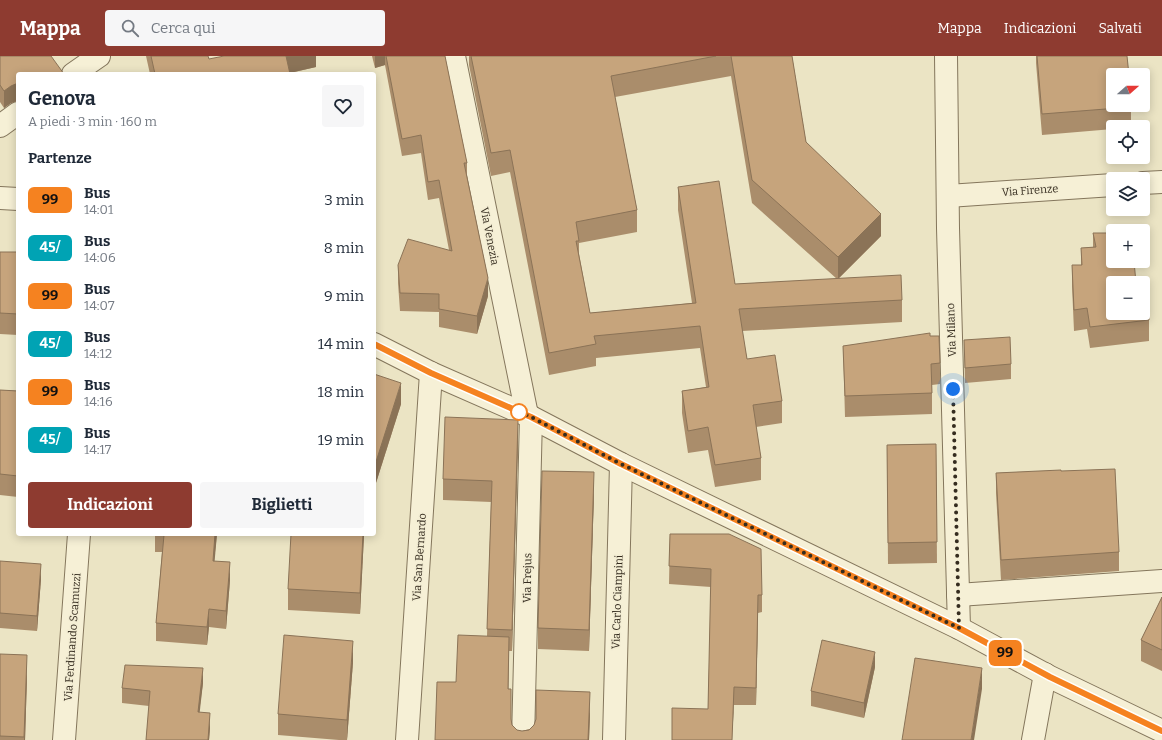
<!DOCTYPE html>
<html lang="it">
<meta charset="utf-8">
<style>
:root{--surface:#fff;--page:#f6f6f7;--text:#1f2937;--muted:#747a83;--accent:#8e3b30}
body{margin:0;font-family:Bitter,serif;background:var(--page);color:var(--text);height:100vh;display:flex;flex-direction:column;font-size:15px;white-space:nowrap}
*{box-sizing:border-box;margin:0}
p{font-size:13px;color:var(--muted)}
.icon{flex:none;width:22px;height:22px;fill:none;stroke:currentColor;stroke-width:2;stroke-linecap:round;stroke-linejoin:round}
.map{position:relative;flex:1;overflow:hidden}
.drawer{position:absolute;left:16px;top:16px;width:360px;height:464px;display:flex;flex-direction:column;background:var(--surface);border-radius:4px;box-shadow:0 2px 10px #0003}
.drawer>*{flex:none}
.badge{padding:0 8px;border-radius:6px;font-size:14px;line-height:26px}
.needle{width:26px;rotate:69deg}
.controls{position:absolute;left:1106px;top:12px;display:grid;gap:8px}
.controls a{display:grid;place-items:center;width:44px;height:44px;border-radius:4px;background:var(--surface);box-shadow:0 2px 10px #0003;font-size:20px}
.you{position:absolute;width:20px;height:20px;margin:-10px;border:3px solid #fff;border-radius:50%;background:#1a73e8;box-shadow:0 0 0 6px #1a73e833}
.map>.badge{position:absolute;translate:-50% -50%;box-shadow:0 0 0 2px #fff}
h2{padding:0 12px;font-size:15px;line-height:36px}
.round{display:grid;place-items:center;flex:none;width:42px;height:42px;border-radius:4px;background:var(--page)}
.summary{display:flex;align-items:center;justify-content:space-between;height:68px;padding:0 12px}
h1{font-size:19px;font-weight:700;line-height:30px}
.action{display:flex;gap:8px;margin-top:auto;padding:8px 12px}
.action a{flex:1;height:46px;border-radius:4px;background:var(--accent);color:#fff;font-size:16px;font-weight:700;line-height:46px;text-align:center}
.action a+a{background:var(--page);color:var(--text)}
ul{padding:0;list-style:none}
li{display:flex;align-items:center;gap:12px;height:48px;padding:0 12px}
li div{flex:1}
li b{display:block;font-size:15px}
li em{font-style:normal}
li .badge{min-width:44px;font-weight:700;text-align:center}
header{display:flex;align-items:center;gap:24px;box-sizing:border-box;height:56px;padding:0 20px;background:var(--accent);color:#fff}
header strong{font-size:19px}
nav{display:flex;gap:22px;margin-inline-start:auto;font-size:14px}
.search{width:280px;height:36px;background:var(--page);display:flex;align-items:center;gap:10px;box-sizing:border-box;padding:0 14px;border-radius:4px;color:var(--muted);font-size:15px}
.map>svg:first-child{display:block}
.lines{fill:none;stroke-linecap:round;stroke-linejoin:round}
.minor-casing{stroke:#84765c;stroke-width:24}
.minor{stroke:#f6f0d6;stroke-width:22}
.wall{fill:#aa8d6b;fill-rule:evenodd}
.shaded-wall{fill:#8b7357}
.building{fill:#c6a47c;stroke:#8b7357}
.line-casing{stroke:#fff;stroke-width:9}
.line{stroke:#f58220;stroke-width:6}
.walk{stroke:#352c1f;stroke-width:4;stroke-dasharray:0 7.2}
.stop-dot{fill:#fff;stroke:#f58220;stroke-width:2}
.labels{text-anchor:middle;stroke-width:3;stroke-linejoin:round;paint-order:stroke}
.street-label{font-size:11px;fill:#352c1f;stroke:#f3edd3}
</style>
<header>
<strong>Mappa</strong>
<div class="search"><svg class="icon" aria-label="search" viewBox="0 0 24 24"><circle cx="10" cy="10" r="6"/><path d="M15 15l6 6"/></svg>Cerca qui</div>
<nav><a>Mappa</a><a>Indicazioni</a><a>Salvati</a></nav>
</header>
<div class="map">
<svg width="1162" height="684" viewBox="0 0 1162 684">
<rect width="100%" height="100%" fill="#ebe4c4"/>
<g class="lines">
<g class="minor-casing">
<g id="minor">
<path d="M454,0L527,359"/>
<path d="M946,0L948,172L959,572"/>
<path d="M73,18L99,0"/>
<path d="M0,70L18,57"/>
<path d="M1143,127L1162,126"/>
<path d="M948,140L1113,129"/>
<path d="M0,142L18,143"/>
<path d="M374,288L431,317L531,361L621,408L959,572L1050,621L1162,675"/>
<path d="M958,539L1162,525"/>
<path d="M64,684L79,478"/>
<path d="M407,684L431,317"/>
<path d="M523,684L531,361"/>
<path d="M614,684L621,408"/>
<path d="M1033,684L1045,618"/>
</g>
</g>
<use href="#minor" class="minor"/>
</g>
<g class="wall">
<path d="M0,0L18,18V45L11,47L4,52L0,46Z"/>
<path d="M146,0H208L209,3L316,0V11L290,17V18H150Z"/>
<path d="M372,0H445L467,107V121L488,240L477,278L439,271V256L400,255L398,227V209L449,194L439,142L428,144L421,97L402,100L385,9L375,12Z"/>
<path d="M469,0H792L806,86L881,180L839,222L902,244V266L742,275L747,303L782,345V367L756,371L761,402V424L715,431L708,394L688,397L682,357V335L706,331L700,292L596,302V310L549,319L510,116L491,120L469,9ZM731,20L752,147L837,223L735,228L678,131V154L692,247L590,257L579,198V187L637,176V154L615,41Z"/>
<path d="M1036,0H1127L1131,49V71H1113V73L1042,79L1036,7Z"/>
<path d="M1093,177L1113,227L1149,264V285L1090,292L1087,273L1074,275L1072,230V209H1081V192L1093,191Z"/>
<path d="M0,196H18V279L0,278Z"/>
<path d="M930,280L940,307V328L932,329V358L845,361L843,290Z"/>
<path d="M964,284L1011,308V323L965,327Z"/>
<path d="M374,318L401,348L375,430H374Z"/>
<path d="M0,334L18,335V441L0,439Z"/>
<path d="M518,385L512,595H509L508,633L511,665L512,669L517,674L522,675L590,657L589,684H435L487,580L491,446L443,444V423Z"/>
<path d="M936,388L937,507L888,508L887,389Z"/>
<path d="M1061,415L1119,496V515L1001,524L996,437V417Z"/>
<path d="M594,437L589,595L538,593V572Z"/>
<path d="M155,478H217L214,505L230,524L226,573L209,571L207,589L156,585V567L162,496H155Z"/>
<path d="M364,478L360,558L288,554V533Z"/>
<path d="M670,478L762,539V556L758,557L756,649H734L708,653L711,531L669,528Z"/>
<path d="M0,505L41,523L37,575L0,572Z"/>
<path d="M1162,541V615L1141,605V584Z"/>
<path d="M0,598L27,620L25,684H0Z"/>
<path d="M353,606L347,684H339L278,679V658Z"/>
<path d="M875,611L864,662L811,650V635Z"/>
<path d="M203,627L199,656L210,672L209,684H146L149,650L122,647V632Z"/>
</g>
<g class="shaded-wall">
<path d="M285,0H316V11L285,18Z"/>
<path d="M375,0H385V9L375,12Z"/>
<path d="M17,27V45L11,47L4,52V35L11,30Z"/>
<path d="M881,158V180L838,223V201Z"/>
<path d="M488,222V240L477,278V260Z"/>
<path d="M401,327V348L375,430V409Z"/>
<path d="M518,364V385L512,595V574Z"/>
<path d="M594,416V437L589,595V574Z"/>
<path d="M215,478H217L213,523V505Z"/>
<path d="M363,478H364V480L360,558V537Z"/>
<path d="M230,506V524L226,573V555Z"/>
<path d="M41,508V523L37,575V560Z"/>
<path d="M758,539V557L756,649V632Z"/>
<path d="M209,553V571L207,589V571Z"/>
<path d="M509,581V602L508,654V633Z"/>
<path d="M353,585V606L347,684V664Z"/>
<path d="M875,596V611L864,662V647Z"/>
<path d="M27,599V620L25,684H24Z"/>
<path d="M203,612V627L198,671V656Z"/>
<path d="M982,612V633L974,684H971Z"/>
<path d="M734,631V649L732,684Z"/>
<path d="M590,636V657L589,684H588Z"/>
<path d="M210,657V672L209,684H208Z"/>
</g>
<g class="building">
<path d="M0,0H51L64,18H18V27L11,30L4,35L0,29Z"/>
<path d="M151,0H208L209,3L224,0H286L290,18H155Z"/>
<path d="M386,0H445L467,107H464L488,222L477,260L439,253V238L400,237L398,209L408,183L452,195L439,124L428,126L421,79L402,83Z"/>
<path d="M471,0H716L611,20L637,154L576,166L579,185H576L590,257L696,247L678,131L719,125L735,228L901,219L902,244L739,253L747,303L775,299L782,345L753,349L761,402L715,409L708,371L688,375L682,335L709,331L700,270L594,280L596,288L549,297L510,94L491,97Z"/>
<path d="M731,0H792L806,86L881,158L838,201L752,124Z"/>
<path d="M1037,0H1127L1129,19H1113V49H1131V51L1042,58Z"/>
<path d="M1093,177H1113V205H1134L1136,227H1113V257H1143V230H1147L1149,264L1090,271L1087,252L1074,254L1072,209H1082L1081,192L1096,191Z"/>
<path d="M0,196H18V258L0,257Z"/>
<path d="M930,277V280H939L940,307L931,308L932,337L845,340L843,290Z"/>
<path d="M1010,281L1011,308L965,312L964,284Z"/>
<path d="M374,318L401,327L375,409H374Z"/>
<path d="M0,334L18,335V420L0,418Z"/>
<path d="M445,361L518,364L512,574L487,573L492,425L443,423Z"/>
<path d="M936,388L937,486L888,487L887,389Z"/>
<path d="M1115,413L1119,496L1001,504L996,417L1061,414V415Z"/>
<path d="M542,415L594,416L589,574L538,572Z"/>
<path d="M158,478H215L213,505L230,506L226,555L209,553L207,571L156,567L164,479Z"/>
<path d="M291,478H363L360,537L288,533Z"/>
<path d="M670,478H729L761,493L762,539H758L756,632L734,631L732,684H672V652L708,653L711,513L669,510Z"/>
<path d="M0,505L41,508L37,560L0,557Z"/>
<path d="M1162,541V594L1141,584Z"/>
<path d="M284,579L353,585L347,664L278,658Z"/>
<path d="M458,579L509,581L508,633H511V663L512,669L517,674L522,675L529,674L534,669L536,663V634L590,636L588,684H435L437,626H456Z"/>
<path d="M822,584L875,596L864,647L811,635Z"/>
<path d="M0,598L27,599L24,681L0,680Z"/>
<path d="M915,602L982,612L971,684H902Z"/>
<path d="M125,609L203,612L198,656L210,657L208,684H146L150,635L122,632Z"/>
</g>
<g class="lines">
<g class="line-casing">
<path id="line" d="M374,288L431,317L531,361L621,408L959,572L1050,621L1162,675"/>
</g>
<use href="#line" class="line"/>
<path class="walk" d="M519,356L513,353L531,361L621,408L959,572L953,333"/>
</g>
<circle class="stop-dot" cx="519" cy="356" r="8"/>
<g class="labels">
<g class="street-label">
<text transform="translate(1030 134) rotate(-4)" y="4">Via Firenze</text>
<text transform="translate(490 180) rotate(79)" y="4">Via Venezia</text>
<text transform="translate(951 274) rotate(-92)" y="4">Via Milano</text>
<text transform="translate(419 501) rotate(-86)" y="4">Via San Bernardo</text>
<text transform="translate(527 522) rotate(-89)" y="4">Via Frejus</text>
<text transform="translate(617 546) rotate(-88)" y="4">Via Carlo Ciampini</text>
<text transform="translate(72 581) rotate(-86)" y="4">Via Ferdinando Scamuzzi</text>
</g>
</g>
</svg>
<div class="controls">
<a><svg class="needle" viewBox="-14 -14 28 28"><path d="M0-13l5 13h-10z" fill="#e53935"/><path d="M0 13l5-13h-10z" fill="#747a83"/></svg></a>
<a><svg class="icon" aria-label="locate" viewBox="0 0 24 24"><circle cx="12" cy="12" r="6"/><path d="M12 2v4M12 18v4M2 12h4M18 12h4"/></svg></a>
<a><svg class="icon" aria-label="layers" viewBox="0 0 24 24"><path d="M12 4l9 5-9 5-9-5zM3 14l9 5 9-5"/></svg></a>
<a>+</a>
<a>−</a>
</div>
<div class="you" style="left:953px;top:333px"></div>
<b class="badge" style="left:1005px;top:597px;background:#f58220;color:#111">99</b>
<section class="drawer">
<div class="summary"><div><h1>Genova</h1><p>A piedi · 3 min · 160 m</p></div><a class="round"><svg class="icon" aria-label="heart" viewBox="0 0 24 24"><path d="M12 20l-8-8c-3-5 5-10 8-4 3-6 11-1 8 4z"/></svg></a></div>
<h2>Partenze</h2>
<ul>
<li><span class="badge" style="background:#f58220;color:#111">99</span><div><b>Bus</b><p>14:01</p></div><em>3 min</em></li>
<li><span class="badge" style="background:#00a3b4;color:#fff">45/</span><div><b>Bus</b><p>14:06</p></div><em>8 min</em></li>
<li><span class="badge" style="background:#f58220;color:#111">99</span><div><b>Bus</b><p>14:07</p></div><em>9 min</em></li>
<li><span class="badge" style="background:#00a3b4;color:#fff">45/</span><div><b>Bus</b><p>14:12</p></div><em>14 min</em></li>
<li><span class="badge" style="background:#f58220;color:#111">99</span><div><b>Bus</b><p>14:16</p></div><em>18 min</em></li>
<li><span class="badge" style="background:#00a3b4;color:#fff">45/</span><div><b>Bus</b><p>14:17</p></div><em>19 min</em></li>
</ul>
<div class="action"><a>Indicazioni</a><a>Biglietti</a></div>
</section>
</div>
